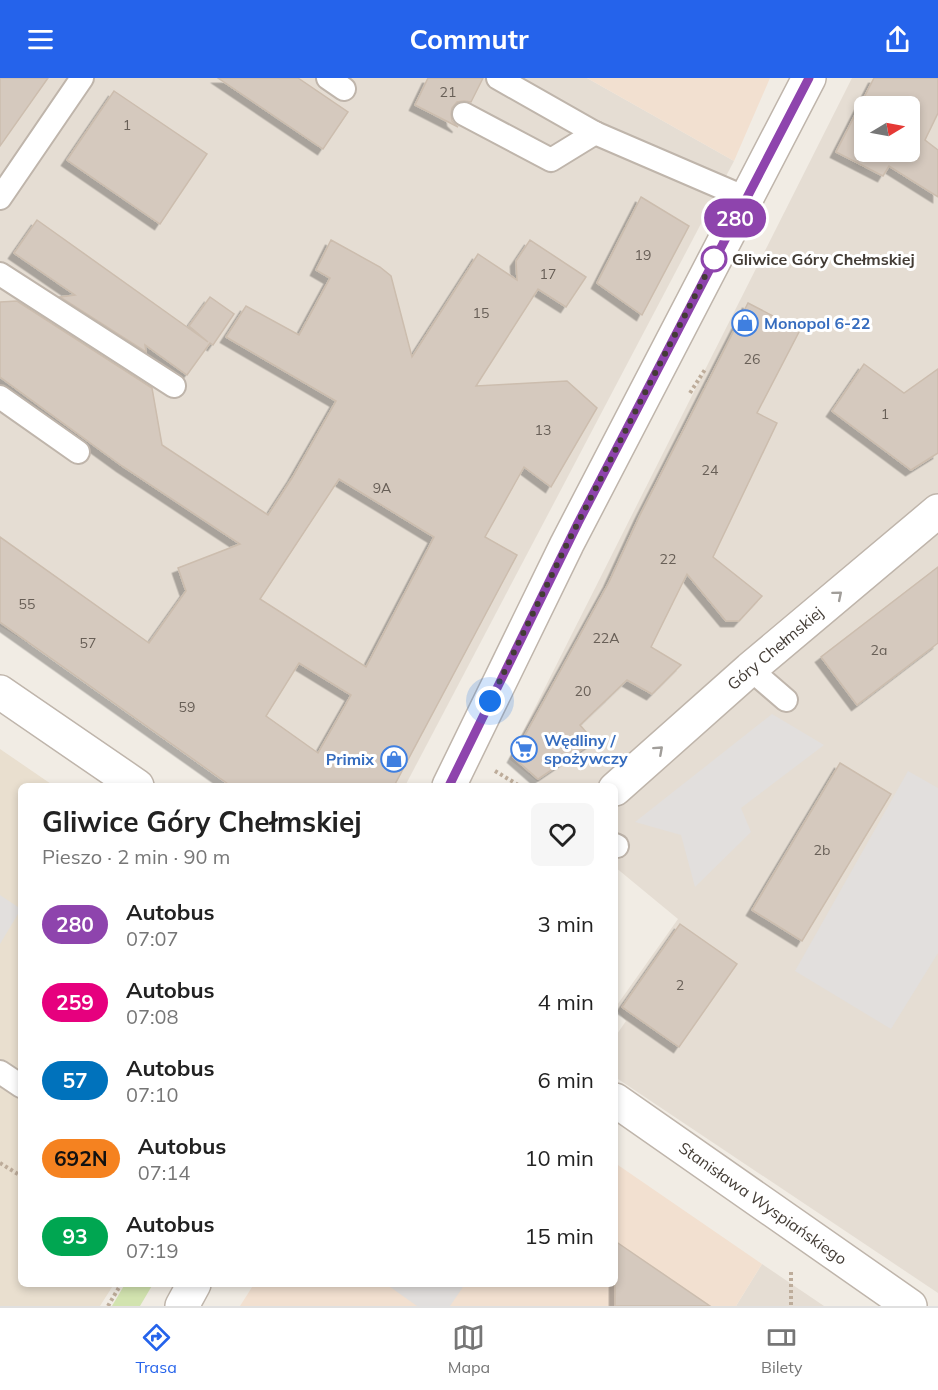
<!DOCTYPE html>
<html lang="pl">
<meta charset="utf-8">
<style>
:root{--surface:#fff;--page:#f6f6f6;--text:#222;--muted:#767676;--line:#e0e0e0;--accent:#2563eb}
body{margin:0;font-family:Mulish,sans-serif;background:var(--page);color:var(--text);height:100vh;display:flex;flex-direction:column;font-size:22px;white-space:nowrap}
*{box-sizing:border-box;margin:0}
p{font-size:20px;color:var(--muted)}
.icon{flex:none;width:33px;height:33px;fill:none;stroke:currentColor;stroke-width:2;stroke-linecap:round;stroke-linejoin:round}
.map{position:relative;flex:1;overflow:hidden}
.drawer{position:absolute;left:18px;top:705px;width:600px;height:504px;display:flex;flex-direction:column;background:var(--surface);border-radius:9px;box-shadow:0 3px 9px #0003}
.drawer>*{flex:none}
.badge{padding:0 12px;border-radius:20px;font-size:21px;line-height:39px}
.needle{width:39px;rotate:80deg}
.tools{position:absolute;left:854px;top:18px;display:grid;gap:12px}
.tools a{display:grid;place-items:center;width:66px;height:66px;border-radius:9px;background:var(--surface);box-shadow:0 3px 9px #0003;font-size:30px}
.you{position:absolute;width:30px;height:30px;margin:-15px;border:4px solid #fff;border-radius:50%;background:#1a73e8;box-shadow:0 0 0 9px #1a73e833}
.map>.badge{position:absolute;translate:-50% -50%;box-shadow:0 0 0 3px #fff}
.round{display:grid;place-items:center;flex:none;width:63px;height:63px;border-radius:9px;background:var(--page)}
.head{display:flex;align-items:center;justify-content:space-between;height:102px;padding:0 24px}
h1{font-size:28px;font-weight:700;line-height:45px}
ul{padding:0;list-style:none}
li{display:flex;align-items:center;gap:18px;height:78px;padding:0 24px}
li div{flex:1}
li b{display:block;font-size:22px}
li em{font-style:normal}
li .badge{min-width:66px;font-weight:700;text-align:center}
header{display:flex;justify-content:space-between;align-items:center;height:78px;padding:0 24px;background:var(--accent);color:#fff;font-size:27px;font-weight:700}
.menu{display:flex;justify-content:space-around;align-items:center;height:84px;border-top:2px solid var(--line);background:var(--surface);font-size:16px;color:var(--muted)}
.menu a{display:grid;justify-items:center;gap:3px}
.menu .selected{color:var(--accent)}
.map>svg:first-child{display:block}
.residential{fill:#e5ddd3;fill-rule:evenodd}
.commercial{fill:#f2e0d0}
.education{fill:#e9dfcf}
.green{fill:#d2e3af}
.parking{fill:#e2dfdd}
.building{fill:#d5c9be;stroke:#ccbdae;stroke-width:1.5;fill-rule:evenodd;filter:url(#shadow)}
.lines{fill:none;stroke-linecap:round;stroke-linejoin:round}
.service-casing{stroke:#bfb5ab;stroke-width:26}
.minor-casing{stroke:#bfb5ab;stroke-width:36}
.tertiary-casing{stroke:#bfb5ab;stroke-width:36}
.path{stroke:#bdac9a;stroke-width:4;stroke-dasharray:3 3;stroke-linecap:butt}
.service{stroke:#fff;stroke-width:22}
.minor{stroke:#fff;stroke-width:33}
.tertiary{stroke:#fff;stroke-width:33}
.oneway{stroke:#a19e9a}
.line-casing{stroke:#fff;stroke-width:14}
.line{stroke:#8e44ad;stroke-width:9}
.walk{stroke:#433c35;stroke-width:6;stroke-dasharray:0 10.8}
.stop-dot{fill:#fff;stroke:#8e44ad;stroke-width:3}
.labels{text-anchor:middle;stroke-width:6;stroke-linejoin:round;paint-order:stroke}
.number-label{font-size:14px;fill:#685f57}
.stop-label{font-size:16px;font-weight:bold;fill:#433c35;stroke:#fff;text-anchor:start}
.shop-label{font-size:16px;font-weight:bold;fill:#366cbe;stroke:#fff;text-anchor:start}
.street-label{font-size:16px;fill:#433c35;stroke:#fff}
</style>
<header><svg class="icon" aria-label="menu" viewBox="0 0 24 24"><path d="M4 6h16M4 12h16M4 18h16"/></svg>Commutr<svg class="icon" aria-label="share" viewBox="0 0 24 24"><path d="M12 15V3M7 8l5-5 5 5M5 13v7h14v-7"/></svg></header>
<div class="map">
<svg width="938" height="1228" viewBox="0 0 938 1228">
<defs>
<filter id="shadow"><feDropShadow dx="-5.5" dy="5.5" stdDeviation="0" flood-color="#0004"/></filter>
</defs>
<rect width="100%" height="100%" fill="#f1ece4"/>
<g class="residential">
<path d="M0,0H587L734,83L405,708H262L0,548Z"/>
<path d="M852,0H938V1215L615,999V959L626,943L615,930L678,841L615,789V708H543L509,681ZM864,28H909V74H864Z"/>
<path d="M762,1186L824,1228H736Z"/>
</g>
<g class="commercial">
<path d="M587,0H770L734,83Z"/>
<path d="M615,1085L762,1186L736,1228H240L254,1206H615Z"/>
</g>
<path class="education" d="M0,671L54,708H21V1206H114L100,1228H0Z"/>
<path class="green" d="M125,1206H153L140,1228H112Z"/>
<g class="parking">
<path d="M772,636L824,667L741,730L751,754L695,809L681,757L635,744Z"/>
<path d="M908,693L938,710V875L891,951L795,893Z"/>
<path d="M0,817L21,831L0,866Z"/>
<path d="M386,1206H465L450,1228H417Z"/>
</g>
<g class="building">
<path d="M0,0H48L0,68Z"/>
<path d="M218,0H298L348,34L323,71Z"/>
<path d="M428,0H483L471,24L464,23L457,24L452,30L451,36L452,43L458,49L415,27Z"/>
<path d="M874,0H938V35L925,62L938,72V119L889,88L883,98L836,74ZM864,28H909V74H864Z"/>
<path d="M114,13L207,76L160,146L67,82Z"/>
<path d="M641,119L689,148L642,237L597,205Z"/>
<path d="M37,142L208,264L189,248L210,219L234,236L213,267L210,265L187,297L145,267L146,274L60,219L75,217L14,175Z"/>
<path d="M331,162L380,189L391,198L412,279L478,176L517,202L516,183L530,162L586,199L566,229L538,211L476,308L567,303L597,330L551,409L524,389L485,459L517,477L394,708H231L0,544V459L149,565L186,513L178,490L240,466L122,388L0,299V224L17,223L152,310L162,367L268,437L292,400L336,323L226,259L246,228L299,257L330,200L316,192ZM339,401L434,459L366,589L260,521ZM299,585L351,617L318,675L266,638Z"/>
<path d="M748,225L800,252L757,335L777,345L713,479L762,518L739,543H726L687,496L651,569L681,587L652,616L627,602L580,647L594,663L538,701L513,679L609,504L640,437Z"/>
<path d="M864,286L904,315L938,291V375L911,392L832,333Z"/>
<path d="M938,489V565L857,627L821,579Z"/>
<path d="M840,685L891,716L802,863L752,832Z"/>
<path d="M680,846L737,886L679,969L622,929Z"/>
<path d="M615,1163L710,1228H615Z"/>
</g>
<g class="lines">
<g class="service-casing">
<g id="service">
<path d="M328,0L344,11"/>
<path d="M498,0L595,55L746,120"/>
<path d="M464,36L551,82L595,55"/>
<path d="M0,120L82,0"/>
<path d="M0,196L174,308"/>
<path d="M0,319L78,374"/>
<path d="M750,591L786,622"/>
<path d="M615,767L617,768"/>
<path d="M0,994L21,1008"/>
</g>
</g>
<g class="minor-casing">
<path id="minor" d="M615,711L750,591L938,433"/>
</g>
<g class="tertiary-casing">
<g id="tertiary">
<path d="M0,614L137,708"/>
<path d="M449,708L567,466L809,0"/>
<path d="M615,1022L910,1228"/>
<path d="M182,1228L194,1206"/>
</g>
</g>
<g class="path">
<path d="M690,315L706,290"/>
<path d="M495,693L520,708"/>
<path d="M19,837L21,838"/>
<path d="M0,1085L21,1098"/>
<path d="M791,1194V1228"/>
<path d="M108,1228L121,1206"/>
</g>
<use href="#service" class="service"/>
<use href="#minor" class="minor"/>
<use href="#tertiary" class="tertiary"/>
</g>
<defs><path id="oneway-chevron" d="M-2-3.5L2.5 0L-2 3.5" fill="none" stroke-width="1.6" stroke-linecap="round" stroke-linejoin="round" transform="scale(1.5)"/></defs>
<g class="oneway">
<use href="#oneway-chevron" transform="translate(838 517) rotate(-40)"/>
<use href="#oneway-chevron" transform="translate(659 672) rotate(-42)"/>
</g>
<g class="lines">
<g class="line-casing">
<path id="line" d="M449,708L578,445L809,0"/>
</g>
<use href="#line" class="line"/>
<path class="walk" d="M490,623L567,466L716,177L714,181"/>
</g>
<defs>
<g id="shop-ring" transform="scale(1.35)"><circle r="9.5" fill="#fff" stroke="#3f7fe0" stroke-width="1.5"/><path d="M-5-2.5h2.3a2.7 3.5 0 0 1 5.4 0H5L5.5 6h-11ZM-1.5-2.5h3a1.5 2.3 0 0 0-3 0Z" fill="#3f7fe0"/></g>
<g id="supermarket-ring" transform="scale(1.35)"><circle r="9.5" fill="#fff" stroke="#3f7fe0" stroke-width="1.5"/><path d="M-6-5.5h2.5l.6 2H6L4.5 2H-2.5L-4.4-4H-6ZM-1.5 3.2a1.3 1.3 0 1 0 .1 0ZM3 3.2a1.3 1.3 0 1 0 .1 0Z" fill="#3f7fe0"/></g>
</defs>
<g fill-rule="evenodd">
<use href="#shop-ring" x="745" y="245"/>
<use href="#supermarket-ring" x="524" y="671"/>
<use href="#shop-ring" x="394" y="681"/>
</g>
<circle class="stop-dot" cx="714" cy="181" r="12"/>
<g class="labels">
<g class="number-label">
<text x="448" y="19">21</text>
<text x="127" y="52">1</text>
<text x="643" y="182">19</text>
<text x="548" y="201">17</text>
<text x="481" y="240">15</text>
<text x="752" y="286">26</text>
<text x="885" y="341">1</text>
<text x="543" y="357">13</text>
<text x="710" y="397">24</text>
<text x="382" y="415">9A</text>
<text x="668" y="486">22</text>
<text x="27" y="531">55</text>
<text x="606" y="565">22A</text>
<text x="88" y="570">57</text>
<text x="879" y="577">2a</text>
<text x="583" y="618">20</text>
<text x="187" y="634">59</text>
<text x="822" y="777">2b</text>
<text x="680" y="912">2</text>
</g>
<g class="stop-label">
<text x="732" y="187">Gliwice Góry Chełmskiej</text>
</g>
<g class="shop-label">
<text x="764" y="251">Monopol 6-22</text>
<text x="544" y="668">Wędliny /<tspan x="544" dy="18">spożywczy</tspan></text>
<text x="374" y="687" text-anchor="end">Primix</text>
</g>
<g class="street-label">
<text transform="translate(775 570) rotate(-40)" y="6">Góry Chełmskiej</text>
<text transform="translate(763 1125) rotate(35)" y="6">Stanisława Wyspiańskiego</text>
</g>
</g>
</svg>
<div class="tools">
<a><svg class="needle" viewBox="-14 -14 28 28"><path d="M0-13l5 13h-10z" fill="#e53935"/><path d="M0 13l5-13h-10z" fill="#767676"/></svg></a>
</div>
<div class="you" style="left:490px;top:623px"></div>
<b class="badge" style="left:735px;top:140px;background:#8e44ad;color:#fff">280</b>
<section class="drawer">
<div class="head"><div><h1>Gliwice Góry Chełmskiej</h1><p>Pieszo · 2 min · 90 m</p></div><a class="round"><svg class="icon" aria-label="heart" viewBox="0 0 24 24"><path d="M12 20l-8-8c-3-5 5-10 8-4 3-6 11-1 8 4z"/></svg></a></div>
<ul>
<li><span class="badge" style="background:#8e44ad;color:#fff">280</span><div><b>Autobus</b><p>07:07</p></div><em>3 min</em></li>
<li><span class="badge" style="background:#e6007e;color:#fff">259</span><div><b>Autobus</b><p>07:08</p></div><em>4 min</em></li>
<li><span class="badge" style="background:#0072bc;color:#fff">57</span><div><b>Autobus</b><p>07:10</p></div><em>6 min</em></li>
<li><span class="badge" style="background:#f58220;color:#111">692N</span><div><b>Autobus</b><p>07:14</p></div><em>10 min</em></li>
<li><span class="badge" style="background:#00a651;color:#fff">93</span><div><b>Autobus</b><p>07:19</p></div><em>15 min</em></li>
</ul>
</section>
</div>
<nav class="menu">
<a class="selected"><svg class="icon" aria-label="directions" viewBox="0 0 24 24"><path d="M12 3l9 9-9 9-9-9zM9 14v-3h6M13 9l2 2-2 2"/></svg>Trasa</a>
<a><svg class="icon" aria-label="map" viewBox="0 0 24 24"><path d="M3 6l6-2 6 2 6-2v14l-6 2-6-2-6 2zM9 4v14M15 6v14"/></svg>Mapa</a>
<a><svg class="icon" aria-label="tickets" viewBox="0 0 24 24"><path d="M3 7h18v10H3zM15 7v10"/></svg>Bilety</a>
</nav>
